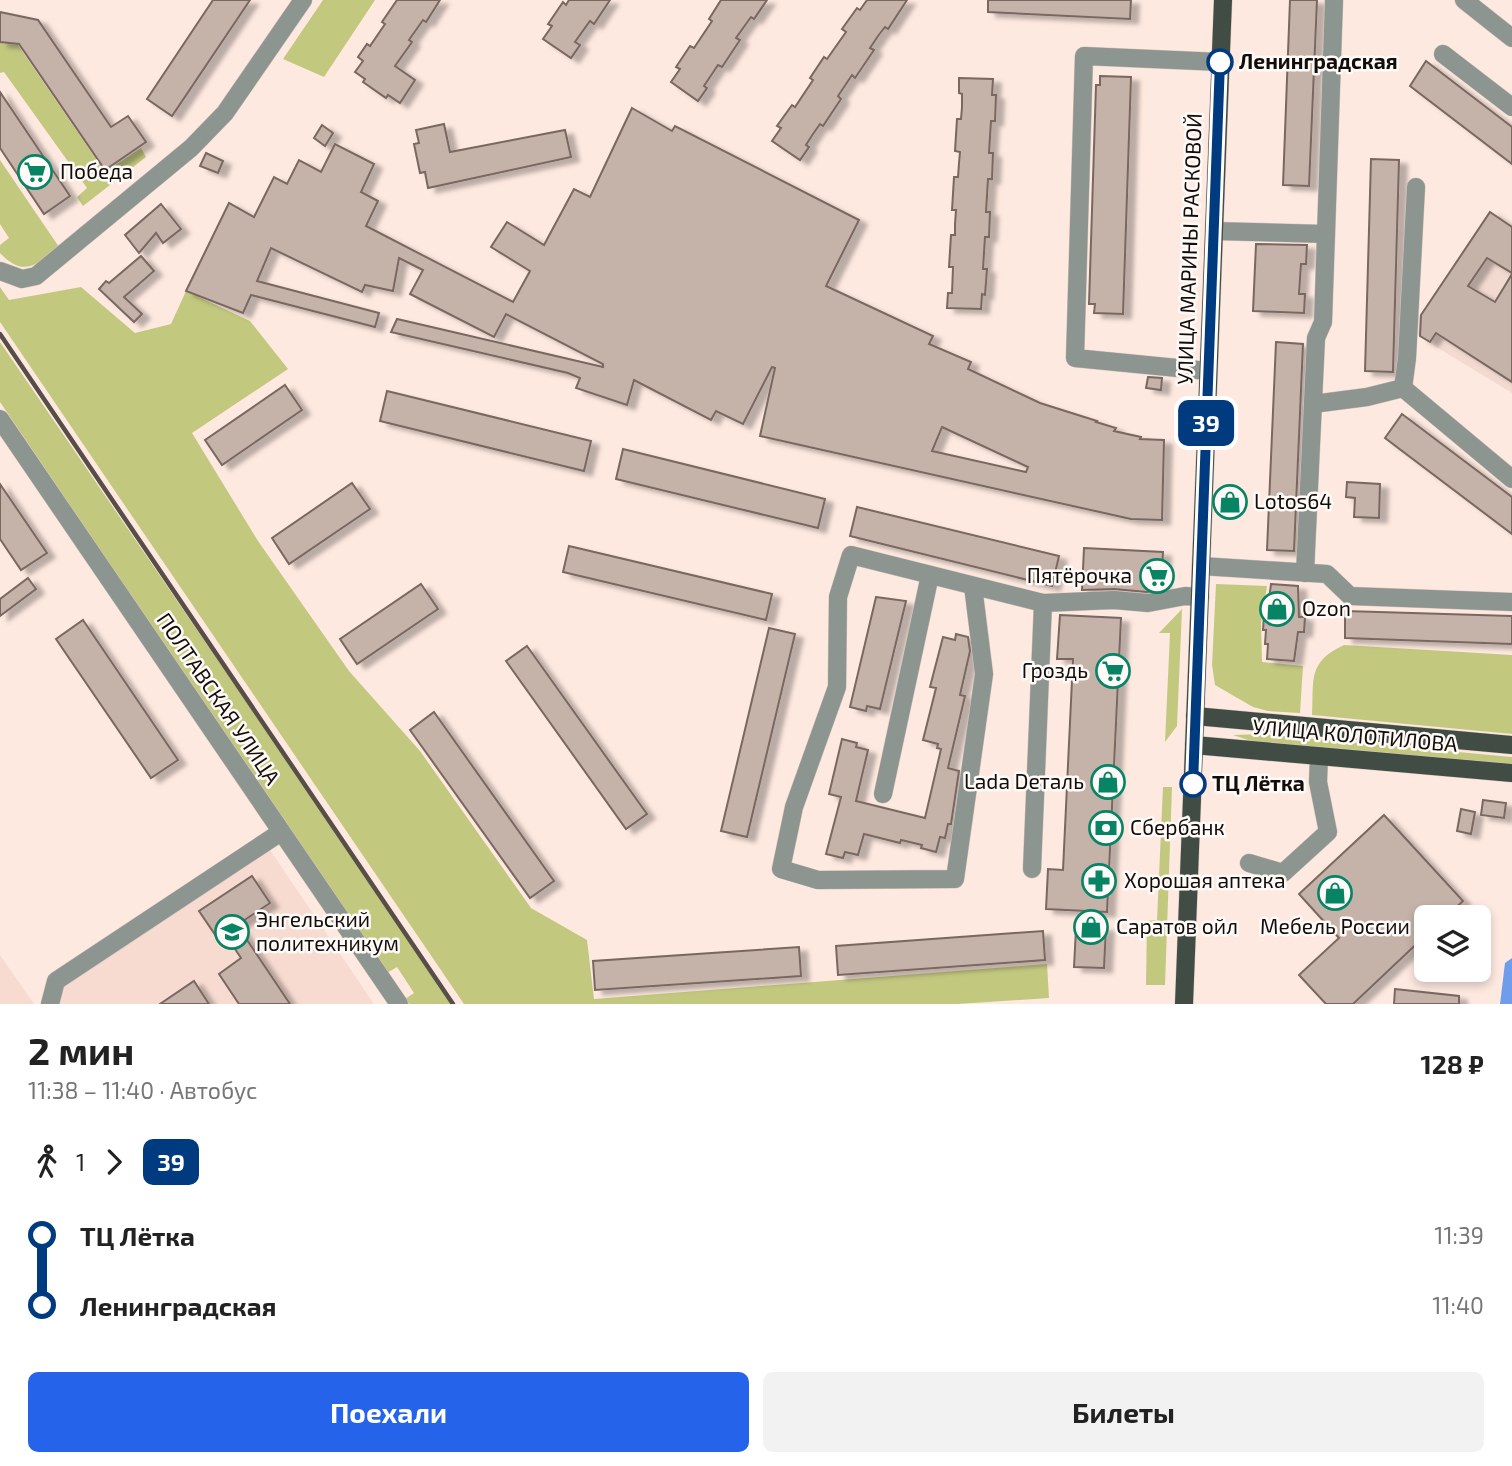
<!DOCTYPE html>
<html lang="ru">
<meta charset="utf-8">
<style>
:root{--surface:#fff;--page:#f2f2f2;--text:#222;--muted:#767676;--accent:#2563eb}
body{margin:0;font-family:"Exo 2",sans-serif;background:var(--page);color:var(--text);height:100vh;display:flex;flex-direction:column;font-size:26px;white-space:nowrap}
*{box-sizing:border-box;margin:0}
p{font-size:23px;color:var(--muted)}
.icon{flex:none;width:38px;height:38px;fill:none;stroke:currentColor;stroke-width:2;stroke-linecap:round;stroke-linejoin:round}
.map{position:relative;height:1004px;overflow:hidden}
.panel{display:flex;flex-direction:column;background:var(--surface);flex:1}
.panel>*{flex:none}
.badge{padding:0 14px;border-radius:10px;font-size:24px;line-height:46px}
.fabs{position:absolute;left:1414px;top:905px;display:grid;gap:14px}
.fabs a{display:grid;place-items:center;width:77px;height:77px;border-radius:10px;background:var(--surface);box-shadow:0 4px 10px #0003;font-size:35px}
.map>.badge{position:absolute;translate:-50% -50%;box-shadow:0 0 0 4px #fff}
.legs{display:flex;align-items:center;gap:10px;height:77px;padding:0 28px;font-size:23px}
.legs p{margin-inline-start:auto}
.head{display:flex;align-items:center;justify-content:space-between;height:119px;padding:0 28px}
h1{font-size:38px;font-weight:700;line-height:52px}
.button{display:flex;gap:14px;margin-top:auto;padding:14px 28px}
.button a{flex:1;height:80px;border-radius:10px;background:var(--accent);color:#fff;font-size:28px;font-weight:700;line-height:80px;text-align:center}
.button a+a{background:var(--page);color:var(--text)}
ul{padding:0 28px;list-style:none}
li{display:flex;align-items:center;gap:24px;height:70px;font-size:26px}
li i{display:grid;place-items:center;width:10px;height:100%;margin:0 9px;background:currentColor}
li i::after{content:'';width:18px;height:18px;margin:-9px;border:5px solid;border-radius:50%;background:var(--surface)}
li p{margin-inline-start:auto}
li:first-child i{background:linear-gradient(#0000 50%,currentColor 0)}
li:last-child i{background:linear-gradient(currentColor 50%,#0000 0)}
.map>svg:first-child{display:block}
.built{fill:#f7dbd0}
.industrial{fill:#f2dad1}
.green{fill:#c3c87f}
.water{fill:#6f9dec}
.building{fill:#c5b2a9;stroke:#7a6861;stroke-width:2;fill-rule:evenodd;filter:url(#shadow)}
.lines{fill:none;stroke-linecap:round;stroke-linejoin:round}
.minor-casing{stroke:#d8c6be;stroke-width:19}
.major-casing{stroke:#d8c6be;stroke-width:19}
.minor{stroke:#8d9590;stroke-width:18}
.major{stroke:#414d44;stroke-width:18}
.rail{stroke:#584e49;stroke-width:4.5}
.line-1-casing{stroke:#fff;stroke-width:16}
.line-1{stroke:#003b80;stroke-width:10}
.stop-1-dot{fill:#fff;stroke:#003b80;stroke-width:3.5}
.labels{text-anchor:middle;stroke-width:5;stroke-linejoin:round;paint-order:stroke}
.stop-label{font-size:21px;font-weight:bold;fill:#130d0a;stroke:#fefaf8;text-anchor:start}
.poi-label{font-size:21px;fill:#130d0a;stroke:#fefaf8;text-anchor:start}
.street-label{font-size:21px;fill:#130d0a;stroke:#fefaf8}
</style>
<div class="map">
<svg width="1512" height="1004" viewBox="0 0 1512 1004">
<defs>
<filter id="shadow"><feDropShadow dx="8" dy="4.5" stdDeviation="2" flood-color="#0004"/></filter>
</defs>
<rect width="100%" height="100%" fill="#fee9e0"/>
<g class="built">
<path d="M268,847L374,1004H59L61,982Z"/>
<path d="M0,955L34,1004H0Z"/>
</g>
<path class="industrial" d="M1490,212L1512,227V393L1430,343L1410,329Z"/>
<g class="green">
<path d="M323,0H375L324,77L283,59Z"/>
<path d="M0,43L18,45L105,172L141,148L146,157L83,206L77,197L87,188L4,72L0,73Z"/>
<path d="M0,160L59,247C36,265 24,278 0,253V245L9,238L0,224Z"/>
<path d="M0,287L9,300L81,287L135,333L171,324L186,291L250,321L288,369L192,433L258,541L349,671L420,751L531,908L587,940L594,999L1047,964L1049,998L957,1004H464L0,322Z"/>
<path d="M0,342L453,1004H409L405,999L414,993L397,967L387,973L0,402Z"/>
<path d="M1216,584L1267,586L1261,623L1262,662L1303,666L1300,713L1268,711L1253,707L1215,685L1212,665Z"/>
<path d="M1182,609L1177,726L1165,742L1170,633H1159Z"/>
<path d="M1344,645L1512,655V734L1312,715C1314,680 1307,662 1344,645Z"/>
<path d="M1263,734L1512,757V766L1260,744L1233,735Z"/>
<path d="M1163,787H1172L1165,985H1146L1147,921L1157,920Z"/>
</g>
<path class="water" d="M1512,958V1004H1500L1505,963Z"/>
<g class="building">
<path d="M213,0H250L172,116L147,99Z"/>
<path d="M397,0H440L426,22L423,20L409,40L412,42L395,66L415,80L400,103L388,95L386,98L363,82L365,79L355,72L363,61L358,57L367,44L370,46L385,24L382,22Z"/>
<path d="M569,0H610L594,24L590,21L575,42L580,45L571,58L543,39L552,26L548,24L563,2L566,5Z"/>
<path d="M721,0H767L754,19L751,17L736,38L740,40L722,67L718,65L704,86L707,88L698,101L671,82L680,69L676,67L690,46L694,48L712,21L709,19Z"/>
<path d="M867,0H907L888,29L885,27L878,36L870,48L874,50L855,78L852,75L838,96L841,99L823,126L820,124L813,134L806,145L809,147L800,160L772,141L781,128L777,126L792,105L795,107L813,80L810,78L824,57L827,59L846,32L842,29L857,8L860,10Z"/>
<path d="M988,0H1131L1130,19L988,12Z"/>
<path d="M1290,0H1317L1309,186L1283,185Z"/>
<path d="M0,12L38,20L111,127L128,116L146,142L105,170L19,44L0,42Z"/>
<path d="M1426,61L1512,127V164L1410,86Z"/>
<path d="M1100,76L1131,77L1123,314L1094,313L1095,304H1089L1096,85H1100Z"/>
<path d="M959,78L993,79L992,95H996L995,121H991L989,153H993L992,179H988L986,212H990L989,237H985L983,269H987L985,295L982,294L981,309L947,308L948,293H952L953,267H949L951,235H955V224L956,210H952L954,177H958L959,163L960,152L955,151L957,119H961L962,107V94L959,93Z"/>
<path d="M0,92L70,196L44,214L0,148Z"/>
<path d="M632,108L672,131L675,126L859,220L826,286L933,336L929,344L971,362L968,369L1040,403L1097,421L1096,422L1116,428L1114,431L1141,437L1140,439L1164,440L1162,520L1131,519L760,436L775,368L772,367L743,424L716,411L711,420L634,380L627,405L576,388L580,378L568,373L391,332L397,319L603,367V364L506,314L494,337L410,294L423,270L399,258L393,291L365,285L362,292L271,248L257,281L379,313L375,327L251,295L243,313L186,291L229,203L254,217L274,177L287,184L299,160L321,172L335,144L374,164L361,192L378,201L366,226L513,302L530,271L491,247L507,222L544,245L574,189L590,197ZM942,427L1028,467L1026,472L932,451Z"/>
<path d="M444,124L450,152L565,130L571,157L428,188L425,172L420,173L414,144L419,143L416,130Z"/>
<path d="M322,125L333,133L325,146L314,138Z"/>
<path d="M206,153L223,161L218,173L200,166Z"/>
<path d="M1371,159L1399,160L1393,372L1365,371Z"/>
<path d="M161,204L181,229L163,243L156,233L139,253L125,235Z"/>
<path d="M1490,212L1512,227V273L1487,258L1468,286L1495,302L1512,274V382L1436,333L1430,342L1420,336L1421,315Z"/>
<path d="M1256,244L1307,245L1306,264H1301L1299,294H1305L1304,313L1253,311Z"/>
<path d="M141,256L154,271L124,297L142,314L134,322L99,289L106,281L109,283Z"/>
<path d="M1276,342L1303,344L1294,551L1267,550Z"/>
<path d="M1148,377L1162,378L1161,390L1146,388Z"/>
<path d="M285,385L302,410L222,465L205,440Z"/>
<path d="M387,391L591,441L584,471L380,421Z"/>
<path d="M1402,414L1512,497V534L1385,438Z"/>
<path d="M623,449L825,499L818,528L616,479Z"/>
<path d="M1347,482L1380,484L1379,518L1354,517L1355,498L1346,497Z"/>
<path d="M352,483L370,509L289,564L272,538Z"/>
<path d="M0,484L47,553L21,570L0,539Z"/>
<path d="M857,507L1059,556L1052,586L850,536Z"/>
<path d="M569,546L772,594L766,620L563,572Z"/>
<path d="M1084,548L1163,552L1161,589L1147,592L1114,589L1082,590Z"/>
<path d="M28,578L36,589L0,616V599Z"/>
<path d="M421,584L438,609L357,664L340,639Z"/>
<path d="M1271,584L1298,586L1299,617H1305L1304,632H1298L1294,661L1267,659L1268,644H1265L1266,630H1263L1264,615H1267Z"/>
<path d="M876,597L906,601L880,709L867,706L866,711L850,707Z"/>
<path d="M1345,611L1512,616V644L1345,638Z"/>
<path d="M1060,615L1121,618L1107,912L1046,909L1048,869L1063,870L1073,659H1057Z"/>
<path d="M83,620L178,760L151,778L56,639Z"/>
<path d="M769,628L795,634L747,837L721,831Z"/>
<path d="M956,634L968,637L970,651L960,695L965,696L948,768L959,771L951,824H948L945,838L940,837L936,852L921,848L922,845L901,840L900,843L864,834L858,855L845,852L843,858L826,854L841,797L829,794L842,739L857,743L856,747L868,750L856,801L925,818L941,749L937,748L938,744L923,740L936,688L930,687L943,637L955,640Z"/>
<path d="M527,646L647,814L626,829L506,661Z"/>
<path d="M434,712L554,881L530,898L410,730Z"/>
<path d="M1483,800L1506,803L1504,818L1481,815Z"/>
<path d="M1461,809L1475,812L1471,834L1457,831Z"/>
<path d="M1384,815L1463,901L1446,917H1426V935L1353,1004H1326L1299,975L1339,938L1299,894Z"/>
<path d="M252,876L270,903L237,925L290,1004H239L219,974L241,958L225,934L218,939L199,911Z"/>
<path d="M1106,927L1104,968L1074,967L1076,929Z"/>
<path d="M1043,931L1045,960L838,975L836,946Z"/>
<path d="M799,947L801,976L595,990L593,961Z"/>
<path d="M194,981L209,1004H160Z"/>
<path d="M1395,989L1459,996V1004H1394Z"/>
</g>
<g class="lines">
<g class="minor-casing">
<g id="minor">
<path d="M1464,0L1512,38"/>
<path d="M1443,54L1512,107"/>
<path d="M1214,231L1326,234L1334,0"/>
<path d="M0,271L22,279L36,276L191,148L225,113L303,0"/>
<path d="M1208,371L1075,358L1084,56L1220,62"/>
<path d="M1403,388L1407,358L1416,187"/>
<path d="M1313,404L1367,397L1403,388L1512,479"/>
<path d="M0,419L399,1004"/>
<path d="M1201,566L1327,574L1350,596L1512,602"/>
<path d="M1305,573L1316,338L1323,322L1326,234"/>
<path d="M973,586L984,674L955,879L818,880L781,869L794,807L837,687L838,597L851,555L1043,603L1114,600L1148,603L1185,596L1200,597"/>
<path d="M883,794L930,575"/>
<path d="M1249,863L1283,873L1328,832L1318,782L1319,756"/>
<path d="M1032,869L1043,603"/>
<path d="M50,1004L56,981L281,832"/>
</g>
</g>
<g class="major-casing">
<g id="major">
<path d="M1195,716L1512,745"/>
<path d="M1194,745L1512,773"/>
<path d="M1184,1004L1223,0"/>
</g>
</g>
<use href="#minor" class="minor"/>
<use href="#major" class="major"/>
<path class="rail" d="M0,334L453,1004"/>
</g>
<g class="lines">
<g class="line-1-casing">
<path id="line-1" d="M1193,784L1220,62"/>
</g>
<use href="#line-1" class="line-1"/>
</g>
<defs>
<g id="supermarket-ring" transform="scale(1.75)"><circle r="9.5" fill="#fefaf8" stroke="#078464" stroke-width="1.5"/><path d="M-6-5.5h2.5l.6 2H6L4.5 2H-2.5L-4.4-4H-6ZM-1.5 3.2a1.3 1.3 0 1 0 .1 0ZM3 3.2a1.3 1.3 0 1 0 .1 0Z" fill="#078464"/></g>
<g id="shop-ring" transform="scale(1.75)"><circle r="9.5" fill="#fefaf8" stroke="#078464" stroke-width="1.5"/><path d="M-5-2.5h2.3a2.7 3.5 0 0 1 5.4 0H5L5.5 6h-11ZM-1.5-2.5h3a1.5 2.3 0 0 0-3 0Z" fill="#078464"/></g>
<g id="bank-ring" transform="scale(1.75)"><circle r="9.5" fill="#fefaf8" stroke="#078464" stroke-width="1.5"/><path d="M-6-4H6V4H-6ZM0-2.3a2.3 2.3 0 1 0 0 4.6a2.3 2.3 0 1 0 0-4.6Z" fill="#078464"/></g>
<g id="pharmacy-ring" transform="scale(1.75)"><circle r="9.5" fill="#fefaf8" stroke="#078464" stroke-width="1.5"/><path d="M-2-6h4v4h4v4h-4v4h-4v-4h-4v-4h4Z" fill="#078464"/></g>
<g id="university-ring" transform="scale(1.75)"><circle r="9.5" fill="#fefaf8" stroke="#078464" stroke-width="1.5"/><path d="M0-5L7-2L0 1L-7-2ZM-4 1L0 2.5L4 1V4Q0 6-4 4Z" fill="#078464"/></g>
</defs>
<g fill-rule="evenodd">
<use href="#supermarket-ring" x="35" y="172"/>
<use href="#shop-ring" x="1230" y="502"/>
<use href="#supermarket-ring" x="1157" y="576"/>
<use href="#shop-ring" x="1277" y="609"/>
<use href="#supermarket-ring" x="1113" y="671"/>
<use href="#shop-ring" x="1108" y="782"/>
<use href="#bank-ring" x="1106" y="828"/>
<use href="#pharmacy-ring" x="1099" y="881"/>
<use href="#shop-ring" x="1335" y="893"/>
<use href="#shop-ring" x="1091" y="927"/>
<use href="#university-ring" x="232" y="932"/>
</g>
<g class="stop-1-dot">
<circle cx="1220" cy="62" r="12"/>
<circle cx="1193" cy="784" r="12"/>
</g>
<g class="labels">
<g class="stop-label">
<text x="1239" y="69">Ленинградская</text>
<text x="1212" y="791">ТЦ Лётка</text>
</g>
<g class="poi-label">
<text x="60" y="179">Победа</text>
<text x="1254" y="509">Lotos64</text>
<text x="1132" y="583" text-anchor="end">Пятёрочка</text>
<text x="1302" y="616">Ozon</text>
<text x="1088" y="678" text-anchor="end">Гроздь</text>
<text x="1084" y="789" text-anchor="end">Lada Dеталь</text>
<text x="1130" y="835">Сбербанк</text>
<text x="1124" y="888">Хорошая аптека</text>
<text x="256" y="927">Энгельский<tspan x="256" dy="24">политехникум</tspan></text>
<text x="1116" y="934">Саратов ойл</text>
<text x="1335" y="934" text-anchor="middle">Мебель России</text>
</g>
<g class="street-label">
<text transform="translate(1190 249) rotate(-88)" y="7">УЛИЦА МАРИНЫ РАСКОВОЙ</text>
<text transform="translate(218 699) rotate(56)" y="7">ПОЛТАВСКАЯ УЛИЦА</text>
<text transform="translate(1355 736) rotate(5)" y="7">УЛИЦА КОЛОТИЛОВА</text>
</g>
</g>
</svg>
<div class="fabs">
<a><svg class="icon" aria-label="layers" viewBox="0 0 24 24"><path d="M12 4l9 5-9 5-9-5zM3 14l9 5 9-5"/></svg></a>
</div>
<b class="badge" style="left:1206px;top:423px;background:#003b80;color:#fff">39</b>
</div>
<section class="panel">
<div class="head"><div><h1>2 мин</h1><p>11:38 – 11:40 · Автобус</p></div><b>128 ₽</b></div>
<div class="legs"><svg class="icon" aria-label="walk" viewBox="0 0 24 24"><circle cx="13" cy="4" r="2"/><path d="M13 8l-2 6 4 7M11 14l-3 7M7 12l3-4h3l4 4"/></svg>1<svg class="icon" aria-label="forward" viewBox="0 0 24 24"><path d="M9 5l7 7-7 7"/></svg><b class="badge" style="background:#003b80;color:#fff">39</b></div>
<ul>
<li><i style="color:#003b80"></i><b>ТЦ Лётка</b><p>11:39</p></li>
<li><i style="color:#003b80"></i><b>Ленинградская</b><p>11:40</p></li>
</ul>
<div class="button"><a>Поехали</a><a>Билеты</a></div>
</section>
